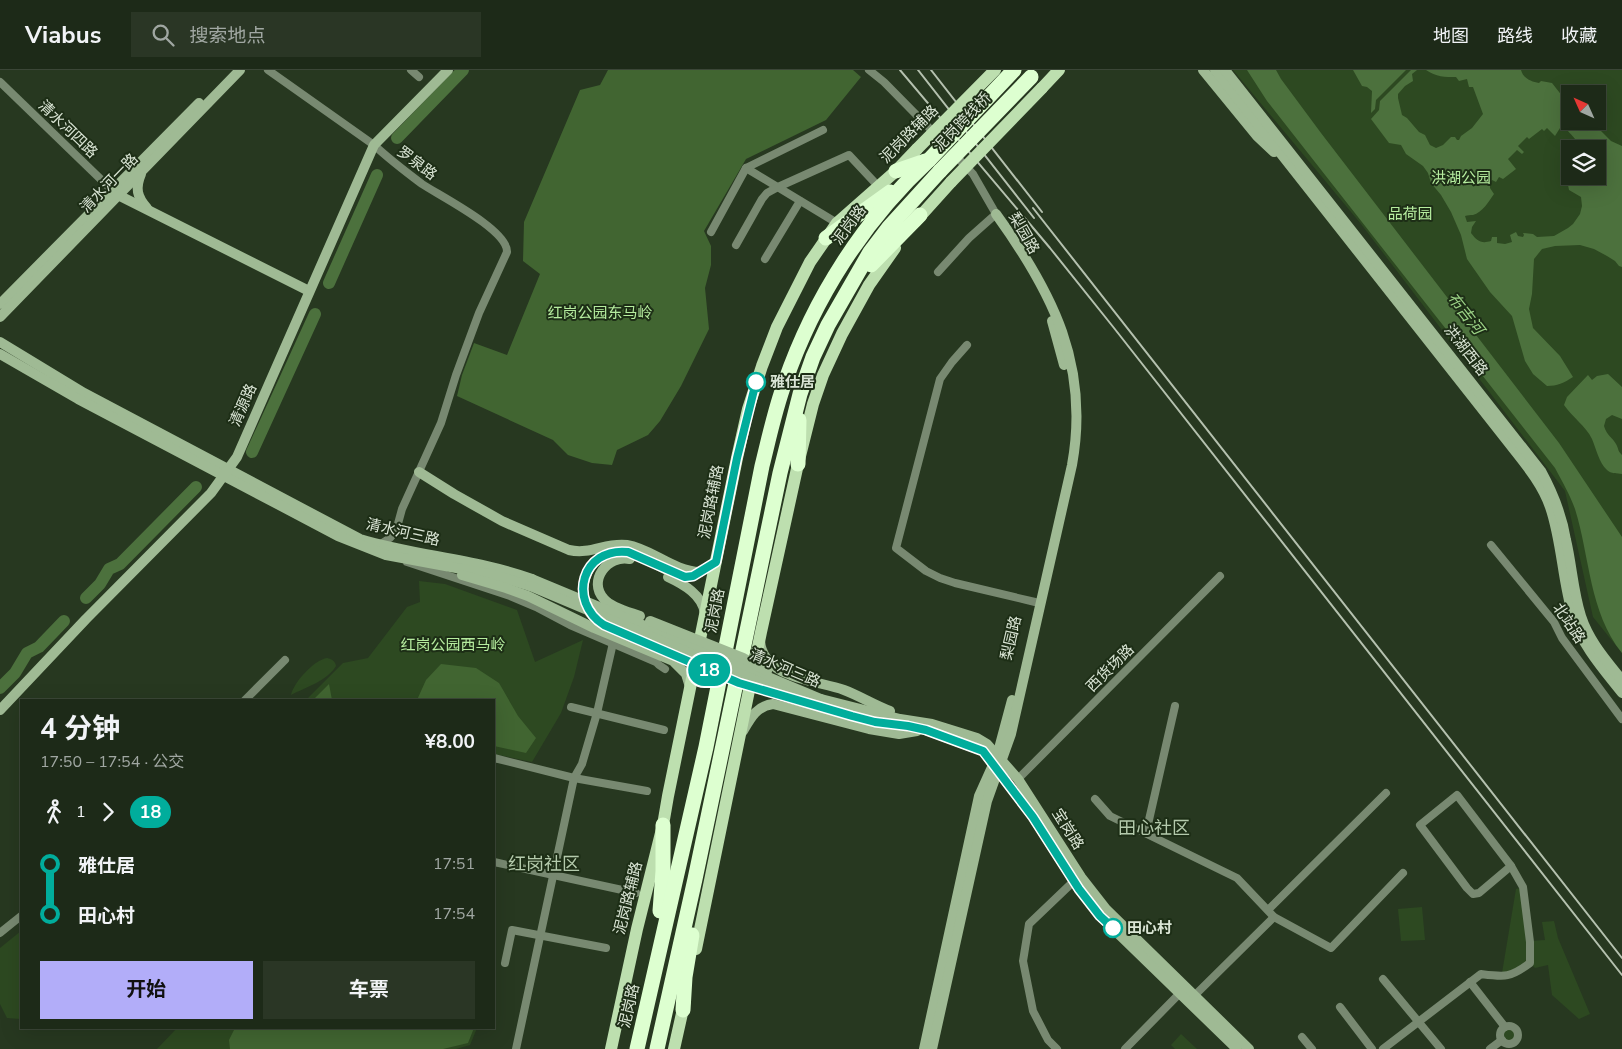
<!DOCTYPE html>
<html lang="zh">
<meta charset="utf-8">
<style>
:root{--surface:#1d2a18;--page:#2a3625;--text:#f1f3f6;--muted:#a0a7a2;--line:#3b4637;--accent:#b2adf9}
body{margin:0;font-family:"Nunito Sans","Noto Sans SC",sans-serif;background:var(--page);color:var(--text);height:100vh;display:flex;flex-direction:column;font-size:19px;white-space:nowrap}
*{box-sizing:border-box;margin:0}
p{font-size:16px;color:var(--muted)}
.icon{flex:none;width:28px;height:28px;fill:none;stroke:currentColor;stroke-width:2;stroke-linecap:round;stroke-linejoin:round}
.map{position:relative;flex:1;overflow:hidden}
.panel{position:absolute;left:20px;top:629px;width:475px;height:330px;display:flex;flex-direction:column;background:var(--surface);border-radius:0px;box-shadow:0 5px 20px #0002,0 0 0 1px var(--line)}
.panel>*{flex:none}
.badge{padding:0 10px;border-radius:16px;font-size:18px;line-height:32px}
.needle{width:32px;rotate:315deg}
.buttons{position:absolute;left:1561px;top:15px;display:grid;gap:10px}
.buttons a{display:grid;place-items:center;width:45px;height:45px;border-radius:0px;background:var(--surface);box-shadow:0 5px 20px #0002,0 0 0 1px var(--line);font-size:25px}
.map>.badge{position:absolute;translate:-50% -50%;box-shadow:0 0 0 2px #fff}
.legs{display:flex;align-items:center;gap:8px;height:55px;padding:0 20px;font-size:16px}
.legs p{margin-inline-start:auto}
.summary{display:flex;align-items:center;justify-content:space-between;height:85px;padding:0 20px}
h1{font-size:28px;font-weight:700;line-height:38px}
.primary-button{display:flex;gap:10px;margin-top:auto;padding:10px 20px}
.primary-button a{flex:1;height:58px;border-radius:0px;background:var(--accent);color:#111;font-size:20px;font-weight:700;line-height:58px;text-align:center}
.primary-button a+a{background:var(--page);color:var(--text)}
ul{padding:0 20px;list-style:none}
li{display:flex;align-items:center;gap:18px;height:50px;font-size:19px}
li i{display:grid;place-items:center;width:8px;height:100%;margin:0 6px;background:currentColor}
li i::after{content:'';width:12px;height:12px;margin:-6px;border:4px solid;border-radius:50%;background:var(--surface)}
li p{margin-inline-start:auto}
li:first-child i{background:linear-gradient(#0000 50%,currentColor 0)}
li:last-child i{background:linear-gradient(currentColor 50%,#0000 0)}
header{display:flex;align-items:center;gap:30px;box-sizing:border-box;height:70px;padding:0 25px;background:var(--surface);border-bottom:1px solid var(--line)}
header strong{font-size:24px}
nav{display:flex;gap:28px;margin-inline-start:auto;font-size:18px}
.search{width:350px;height:45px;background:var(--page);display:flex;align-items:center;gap:12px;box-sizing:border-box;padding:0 18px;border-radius:0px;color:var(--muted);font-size:19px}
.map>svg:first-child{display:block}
.green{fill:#2d4921;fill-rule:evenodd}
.forest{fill:#416531}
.water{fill:#4c713d;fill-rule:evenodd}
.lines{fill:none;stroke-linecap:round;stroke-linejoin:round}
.river{stroke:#4c713d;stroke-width:12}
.street{stroke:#788971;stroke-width:8}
.secondary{stroke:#9fba94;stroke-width:10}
.primary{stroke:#bddfaf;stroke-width:12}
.highway{stroke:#ddffd0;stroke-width:15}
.rail{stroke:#b5c1af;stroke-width:2}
.secondary-bridge{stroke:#9fba94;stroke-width:10}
.primary-bridge{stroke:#bddfaf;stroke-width:12}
.highway-bridge{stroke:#ddffd0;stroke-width:15}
.line-1-casing{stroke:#fff;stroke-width:11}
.line-1{stroke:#01ad9c;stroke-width:8}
.stop-1-dot{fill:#fff;stroke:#01ad9c;stroke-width:2.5}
.labels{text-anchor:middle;stroke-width:4;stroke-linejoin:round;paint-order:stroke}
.street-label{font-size:15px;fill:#dae5d5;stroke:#1d2e16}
.park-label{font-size:15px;fill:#b6ed9f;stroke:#1d2e16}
.stop-label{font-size:15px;font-weight:bold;fill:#dae5d5;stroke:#1d2e16;text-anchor:start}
.water-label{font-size:16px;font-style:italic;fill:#9cd386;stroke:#1d2e16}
.quarter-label{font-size:18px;fill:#b4caac;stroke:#1d2e16}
</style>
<header>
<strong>Viabus</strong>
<div class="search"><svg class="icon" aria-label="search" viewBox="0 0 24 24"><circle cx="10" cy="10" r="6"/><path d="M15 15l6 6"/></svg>搜索地点</div>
<nav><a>地图</a><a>路线</a><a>收藏</a></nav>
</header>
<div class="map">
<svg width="1622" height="979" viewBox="0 0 1622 979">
<rect width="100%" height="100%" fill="#273820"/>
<g class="green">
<path d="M1233,0H1622V583L1593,547L1565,421L1361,154ZM1570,24H1598V51H1570ZM1570,79H1598V106H1570Z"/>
<path d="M419,511L445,514L517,540L535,592L583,570L574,607L561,643L532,692L494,684V630H306L343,593L368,588L407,537L420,532Z"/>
<path d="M327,588C332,589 335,591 336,596C327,611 306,617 291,625C294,612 314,590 327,588Z"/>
<path d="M1523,817L1530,871L1545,870L1542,852L1554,851L1558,868L1590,944L1579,949L1552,925L1548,895L1535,898L1530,893L1513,902L1502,903L1516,819Z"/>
<path d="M1422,837L1425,870L1401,871L1398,839Z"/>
<path d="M21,861V949L7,948L0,934V878Z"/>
<circle cx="1509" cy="965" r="9"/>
<path d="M177,958H477L470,975L456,979H157Z"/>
<path d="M1181,964L1197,979H1175L1171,975Z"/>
</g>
<g class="forest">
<path d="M608,0H853L861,7L826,50L746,89L704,161L711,176V195L705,218L709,259L681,316L660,351L648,365L617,380L612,395L592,393L568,385L553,370L457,326L462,305L474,273L507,285L540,204L523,191L524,152L580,20L600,15Z"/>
<path d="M441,594L476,598L499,613L518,646L536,668L526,683L494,676V630H417L426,610Z"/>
<path d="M329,614L332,630H313Z"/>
<path d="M235,958H474L468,973L443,979H230L229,970Z"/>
</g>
<g class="water">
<path d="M1247,0H1276L1281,9L1321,63L1559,373L1622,467V583C1589,542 1590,487 1575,439C1570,425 1562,411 1555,398L1267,31Z"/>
<path d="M1353,0H1406L1376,30L1375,39L1371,43L1372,21L1367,17L1362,16Z"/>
<path d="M1411,0H1417L1412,4L1413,11L1405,16L1398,24V28L1402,45L1407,48L1419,62L1425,65L1430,75L1436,78L1443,75L1451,67H1455L1457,70H1459L1461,66L1472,58L1483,44L1473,17H1469L1467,9L1459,11L1456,7C1445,7 1436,7 1426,0H1521C1523,8 1531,12 1539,13L1541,11L1552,13L1570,36V51H1591L1611,71L1622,76V197L1619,196L1615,191L1607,186L1594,179L1580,175L1555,176L1542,179L1534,189L1532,224L1529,239L1533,258L1560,286L1573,307C1564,313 1557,316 1547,316L1533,304L1525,291L1512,246L1490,222L1467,189L1461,165L1451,142L1441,125L1431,113L1428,103L1423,96L1406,84L1401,75L1389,73L1371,49L1379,40L1380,31ZM1565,57C1570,65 1578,69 1580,79H1598V106H1575L1568,115L1569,120L1581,127L1582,136L1580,144L1573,154L1568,158L1554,166L1537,167L1533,164L1523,163L1524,165L1523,167L1518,166L1516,162L1510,165L1512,172L1505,174L1497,173V167H1492L1491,171C1481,174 1477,171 1471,163L1472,157L1476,151L1467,152L1465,146C1468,145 1470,145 1473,145C1482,143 1489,131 1494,124L1490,118V113L1492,110L1496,112L1499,107L1503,109L1516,99L1508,89L1517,80L1522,84L1524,82L1518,76L1527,67L1529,69L1542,59L1544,61L1547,58L1555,66L1560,58Z"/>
<path d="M1608,304L1622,317V349L1612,345L1606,349L1604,356C1607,366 1613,368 1616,374C1619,379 1617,380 1622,385V404C1617,403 1611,404 1607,400C1599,393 1596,378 1592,369C1586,356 1572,347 1564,335L1567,327L1588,305L1592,310L1597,306Z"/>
</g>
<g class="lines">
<g class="river">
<path d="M397,68L463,0"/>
<path d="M329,213L377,105"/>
<path d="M252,382L315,244"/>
<path d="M86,528L100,514L109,499L120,494L196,417"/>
<path d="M0,618L15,603L27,583L39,577L64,551"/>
</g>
<g class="street">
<path d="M268,0L374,75C389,89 406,102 422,114C440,126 508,160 507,182L479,243L456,305L441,353L402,439L396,461L390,468L379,475"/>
<path d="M411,0L419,7"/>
<path d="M869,0L884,12L946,75"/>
<path d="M0,12L116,124"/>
<path d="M746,98L837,153"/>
<path d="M711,162L746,98L823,60"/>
<path d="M736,175L762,129L767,123L778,117L849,85L878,116"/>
<path d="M765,189L800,131"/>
<path d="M938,202L969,168L996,144L973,104L954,84"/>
<path d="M967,275L952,292L940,309L896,478L926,501L940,508L955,513L1035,532"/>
<path d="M1491,475L1554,552L1562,568L1622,649"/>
<path d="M407,492L510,526L536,537L570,555L656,592L659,595L665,599"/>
<path d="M245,630L285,590"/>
<path d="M571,637L664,660"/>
<path d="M494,688L574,708L647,721"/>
<path d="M1018,709L1220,506"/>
<path d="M1457,725L1511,796L1479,823L1473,824L1467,818L1420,755Z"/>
<path d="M1095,729L1110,746L1237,808L1274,847L1331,878L1403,803"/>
<path d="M1146,763L1175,636"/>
<path d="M494,792L636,823"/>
<path d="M1268,840L1386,723"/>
<path d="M0,863L21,846"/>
<path d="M505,893L512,860L606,878"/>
<path d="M1383,909L1441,979"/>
<path d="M1470,912L1505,957"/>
<path d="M1192,928L1274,847"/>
<path d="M1340,937L1372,979"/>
<circle cx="1509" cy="965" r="9"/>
<path d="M1302,967L1312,979"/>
<path d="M516,979L574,708L582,694L597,643L613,573"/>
<path d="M1057,979L1048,970L1033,941L1023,891L1029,854L1074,811"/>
<path d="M1125,979L1182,921"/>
<path d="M1383,979L1481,904C1505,907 1510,908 1530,893V872L1523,817L1511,796"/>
<path d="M1490,979L1502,970"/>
</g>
<g class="secondary">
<path d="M1203,0L1257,66L1274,82"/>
<path d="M1215,0L1511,376C1526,395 1542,414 1550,437C1562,472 1562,510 1573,546C1582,576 1603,599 1622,623"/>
<path d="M1225,0L1541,401C1553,423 1562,445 1566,470C1572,495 1573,521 1581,546C1589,571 1606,590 1622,610"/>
<path d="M141,104C135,118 137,127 147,138"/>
<path d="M118,125L309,221"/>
<path d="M0,234L199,33"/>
<path d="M0,247L240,0"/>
<path d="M1052,251L1064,295"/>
<path d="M0,272L84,323L360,469C417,486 476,489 532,509"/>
<path d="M0,284L78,329L338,466L386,485L494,505L530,516"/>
<path d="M419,402L454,424L502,451L569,480C591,485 606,472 627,475C652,479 673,501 700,502"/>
<path d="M630,489C608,484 587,511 604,529C612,538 629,542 640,546"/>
<path d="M462,505L506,518L528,526L594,558L673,591L686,604L690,617"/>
<path d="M668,507C683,514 703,525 705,544"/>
<path d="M615,560C605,556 596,551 590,543C574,519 588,484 617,482C642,480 662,502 685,507L693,506L716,492"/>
<path d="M760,571C763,609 817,610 844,620C860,626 874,635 890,641"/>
<path d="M821,629L900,649L932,654L977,668L987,674L1018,709L1081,807L1106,839L1249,979"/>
<path d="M819,637L875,652L908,656L926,660L983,681L1033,747L1079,819L1100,846L1237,979"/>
<path d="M0,640L86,549L211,423L237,387L374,75L448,0"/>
<path d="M743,661C751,647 757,636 773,634L869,659L899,664L917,661"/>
<path d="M924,979L979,726L997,686L1012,630"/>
<path d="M932,979L987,731L1011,664L1072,395C1090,296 1053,223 996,144"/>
</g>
<g class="primary">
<path d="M1042,18L1059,0"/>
<path d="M915,152L951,112"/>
<path d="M696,879L761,562L798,394L813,334L823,305L842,264L869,215L895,178"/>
<path d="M611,979L637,859L663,755L668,726L737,388L748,339L762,296L777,257L810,192L837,153L896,101L917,79"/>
<path d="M674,979L685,930"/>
</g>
<g class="highway">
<path d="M896,101L925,91"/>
<path d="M826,168L890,122"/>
<path d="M871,195L920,145"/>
<path d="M798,394L799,350"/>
<path d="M660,841L663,801V755"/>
<path d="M683,940L685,907L692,865"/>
<path d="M637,979L706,677L762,396C769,368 775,339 785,312C814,228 864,150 929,90"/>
<path d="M657,979L695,809L780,403L800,324L813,287L828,255L870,182L889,157L940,101"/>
</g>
<g class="rail">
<path d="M900,0L1050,178L1114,258L1622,905"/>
<path d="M918,0L1034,148"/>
<path d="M931,0L1042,142"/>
<path d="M1033,138L1622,888"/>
</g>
<g class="secondary-bridge">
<path d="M532,509L821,629"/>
<path d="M530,516L819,637"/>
<path d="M650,551L743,588L767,601"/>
<path d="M637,569L739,613L763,620"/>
</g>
<g class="primary-bridge">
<path d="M917,79L995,0"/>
<path d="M951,112L1042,18"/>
</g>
<g class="highway-bridge">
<path d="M929,90L1014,0"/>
<path d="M940,101L1031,7"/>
</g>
</g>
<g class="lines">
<g class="line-1-casing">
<path id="line-1" d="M756,312L737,388L716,492L693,506L685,507L628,482C582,477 567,531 604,555L739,613L852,646L875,652L908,656L926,660L983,681L1033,747L1079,819L1100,846L1113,858"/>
</g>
<use href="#line-1" class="line-1"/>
</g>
<g class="stop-1-dot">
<circle cx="756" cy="312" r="9"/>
<circle cx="1113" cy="858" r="9"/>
</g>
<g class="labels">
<g class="street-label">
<text transform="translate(962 52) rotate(-46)" y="5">泥岗跨线桥</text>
<text transform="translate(68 59) rotate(44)" y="5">清水河四路</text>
<text transform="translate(909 64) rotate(-45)" y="5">泥岗路辅路</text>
<text transform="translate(417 93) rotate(37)" y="5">罗泉路</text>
<text transform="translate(109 113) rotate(-46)" y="5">清水河一路</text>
<text transform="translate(849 155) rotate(-53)" y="5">泥岗路</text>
<text transform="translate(1024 163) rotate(60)" y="5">梨园路</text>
<text transform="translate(1466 280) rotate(52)" y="5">洪湖西路</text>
<text transform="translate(243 335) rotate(-66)" y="5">清源路</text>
<text transform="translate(711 432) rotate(-79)" y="5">泥岗路辅路</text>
<text transform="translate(403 462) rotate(13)" y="5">清水河三路</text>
<text transform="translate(715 541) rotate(-79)" y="5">泥岗路</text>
<text transform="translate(1569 553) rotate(56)" y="5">北站路</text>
<text transform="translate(1011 568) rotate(-77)" y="5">梨园路</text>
<text transform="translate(785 598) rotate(23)" y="5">清水河三路</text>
<text transform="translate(1110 598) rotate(-45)" y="5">西货场路</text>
<text transform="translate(1068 759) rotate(58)" y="5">宝岗路</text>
<text transform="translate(628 828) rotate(-76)" y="5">泥岗路辅路</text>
<text transform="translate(629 936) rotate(-77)" y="5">泥岗路</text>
</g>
<g class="park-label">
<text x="1461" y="113">洪湖公园</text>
<text x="1410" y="149">品荷园</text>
<text x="600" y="248">红岗公园东马岭</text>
<text x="453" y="580">红岗公园西马岭</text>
</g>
<g class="stop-label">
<text x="770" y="317">雅仕居</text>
<text x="1127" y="863">田心村</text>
</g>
<g class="water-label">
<text transform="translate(1466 243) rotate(52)" y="6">布吉河</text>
</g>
<g class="quarter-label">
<text x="1154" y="764">田心社区</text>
<text x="544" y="800">红岗社区</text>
</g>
</g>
</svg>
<div class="buttons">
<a><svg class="needle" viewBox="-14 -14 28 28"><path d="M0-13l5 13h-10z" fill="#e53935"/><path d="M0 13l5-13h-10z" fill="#a0a7a2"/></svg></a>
<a><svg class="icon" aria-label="layers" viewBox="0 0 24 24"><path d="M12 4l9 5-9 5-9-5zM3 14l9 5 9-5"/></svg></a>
</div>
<b class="badge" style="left:709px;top:600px;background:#01ad9c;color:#fff">18</b>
<section class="panel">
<div class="summary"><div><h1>4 分钟</h1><p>17:50 – 17:54 · 公交</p></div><b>¥8.00</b></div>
<div class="legs"><svg class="icon" aria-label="walk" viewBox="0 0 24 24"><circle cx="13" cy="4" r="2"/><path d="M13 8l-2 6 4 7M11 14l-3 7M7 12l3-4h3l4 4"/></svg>1<svg class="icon" aria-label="forward" viewBox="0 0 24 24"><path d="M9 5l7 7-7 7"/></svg><b class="badge" style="background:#01ad9c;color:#fff">18</b></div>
<ul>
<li><i style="color:#01ad9c"></i><b>雅仕居</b><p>17:51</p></li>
<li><i style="color:#01ad9c"></i><b>田心村</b><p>17:54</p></li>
</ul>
<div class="primary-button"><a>开始</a><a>车票</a></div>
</section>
</div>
